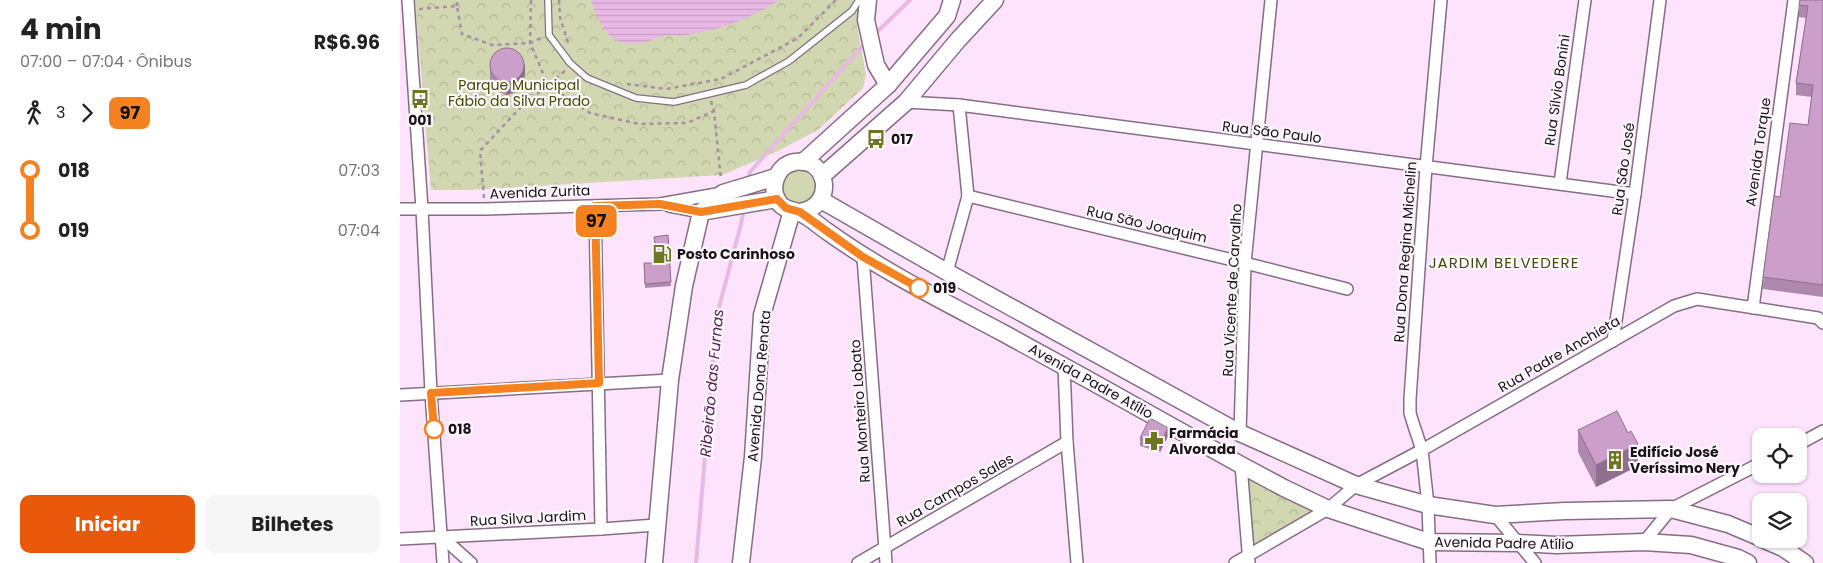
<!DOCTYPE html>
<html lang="pt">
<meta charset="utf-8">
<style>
:root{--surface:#fff;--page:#f6f6f6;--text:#222;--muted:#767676;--accent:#ea580c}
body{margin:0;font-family:Poppins,sans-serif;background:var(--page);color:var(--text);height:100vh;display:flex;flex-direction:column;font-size:19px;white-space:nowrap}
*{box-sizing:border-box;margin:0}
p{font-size:16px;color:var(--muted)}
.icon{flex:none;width:28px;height:28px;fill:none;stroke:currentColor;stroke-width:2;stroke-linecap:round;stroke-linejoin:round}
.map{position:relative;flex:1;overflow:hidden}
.sheet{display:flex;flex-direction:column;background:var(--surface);width:400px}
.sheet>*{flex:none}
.badge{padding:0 10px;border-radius:8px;font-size:18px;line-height:32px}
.controls{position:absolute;left:1352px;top:428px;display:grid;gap:10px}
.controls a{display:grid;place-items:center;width:55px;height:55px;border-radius:10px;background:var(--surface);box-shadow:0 1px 4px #0004;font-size:25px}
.map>.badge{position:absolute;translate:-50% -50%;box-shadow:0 0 0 2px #fff}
.legs{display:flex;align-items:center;gap:8px;height:55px;padding:0 20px;font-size:16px}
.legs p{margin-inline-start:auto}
.summary{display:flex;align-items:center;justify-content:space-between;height:85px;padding:0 20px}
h1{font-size:28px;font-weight:700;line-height:38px}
.button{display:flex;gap:10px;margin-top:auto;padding:10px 20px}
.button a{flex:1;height:58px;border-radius:10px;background:var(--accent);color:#fff;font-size:20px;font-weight:700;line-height:58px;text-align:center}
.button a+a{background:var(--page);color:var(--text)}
ul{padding:0 20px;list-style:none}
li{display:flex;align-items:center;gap:18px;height:60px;font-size:19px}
li i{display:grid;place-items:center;width:8px;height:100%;margin:0 6px;background:currentColor}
li i::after{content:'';width:12px;height:12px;margin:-6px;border:4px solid;border-radius:50%;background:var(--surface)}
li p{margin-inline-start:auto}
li:first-child i{background:linear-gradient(#0000 50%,currentColor 0)}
li:last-child i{background:linear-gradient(currentColor 50%,#0000 0)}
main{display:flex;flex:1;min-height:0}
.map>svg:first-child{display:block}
.grass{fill:#d1d7b0}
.park{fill:url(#park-crowns)}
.water{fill:url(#water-rules)}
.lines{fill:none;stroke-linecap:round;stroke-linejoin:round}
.stream{stroke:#e9b9e6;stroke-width:4}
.lane-casing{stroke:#856e84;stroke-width:8}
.street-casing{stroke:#856e84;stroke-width:14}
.secondary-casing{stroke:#856e84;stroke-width:19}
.path{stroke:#a591a3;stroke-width:2.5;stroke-dasharray:4 4;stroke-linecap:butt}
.lane{stroke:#fff;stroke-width:5.5}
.street{stroke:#fff;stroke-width:11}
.secondary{stroke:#fff;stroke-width:16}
.wall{fill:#af88ae}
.shaded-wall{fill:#8f6f8d}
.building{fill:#cc9eca;stroke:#8f6f8d}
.line-1-casing{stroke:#fff;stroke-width:11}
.line-1{stroke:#f58220;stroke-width:8}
.stop-1-dot{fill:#fff;stroke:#f58220;stroke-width:2.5}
.labels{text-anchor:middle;stroke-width:4.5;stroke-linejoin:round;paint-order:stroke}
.park-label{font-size:14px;fill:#464c01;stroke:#fdf8fd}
.street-label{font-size:14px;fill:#1a1119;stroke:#fdf8fd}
.poi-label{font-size:14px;font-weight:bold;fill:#1a1119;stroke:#fdf8fd;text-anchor:start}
.stop-label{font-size:14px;font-weight:bold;fill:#1a1119;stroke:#fdf8fd;text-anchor:start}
.neighbourhood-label{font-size:15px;letter-spacing:1px;fill:#454a0e;stroke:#fdf8fd}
.water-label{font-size:15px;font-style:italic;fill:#592158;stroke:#fdf8fd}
</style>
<main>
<section class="sheet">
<div class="summary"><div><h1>4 min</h1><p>07:00 – 07:04 · Ônibus</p></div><b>R$6.96</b></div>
<div class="legs"><svg class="icon" aria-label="walk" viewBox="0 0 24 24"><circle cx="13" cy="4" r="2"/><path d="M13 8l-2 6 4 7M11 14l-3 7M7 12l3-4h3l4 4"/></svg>3<svg class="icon" aria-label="forward" viewBox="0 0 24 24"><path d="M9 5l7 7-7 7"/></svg><b class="badge" style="background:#f58220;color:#111">97</b></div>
<ul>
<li><i style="color:#f58220"></i><b>018</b><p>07:03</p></li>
<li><i style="color:#f58220"></i><b>019</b><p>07:04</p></li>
</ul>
<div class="button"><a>Iniciar</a><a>Bilhetes</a></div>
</section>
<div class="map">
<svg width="1423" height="563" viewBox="0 0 1423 563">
<defs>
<pattern id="park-crowns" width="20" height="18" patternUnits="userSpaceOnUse" patternTransform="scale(1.25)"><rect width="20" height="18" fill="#d1d7b0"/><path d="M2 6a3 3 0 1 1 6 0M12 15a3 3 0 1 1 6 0" fill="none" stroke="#b3b897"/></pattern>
<pattern id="water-rules" width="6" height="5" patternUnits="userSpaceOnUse" patternTransform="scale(1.25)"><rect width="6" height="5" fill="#e9b9e6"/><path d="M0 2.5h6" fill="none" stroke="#c79ec5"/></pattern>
</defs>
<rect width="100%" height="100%" fill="#fde3fb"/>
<circle class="grass" cx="399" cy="187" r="16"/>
<g class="park">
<path d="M15,0H459L457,26L466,75L463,88L418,130L378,151L322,175L69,190H31Z"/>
<path d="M847,475L912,511L852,547Z"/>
</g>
<path class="water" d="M191,0H380C353,17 324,29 292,34C283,36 274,35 265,36C252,39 238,47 224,43C205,39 196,16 191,0Z"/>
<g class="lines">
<g class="stream">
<path d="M475,34L510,0"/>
<path d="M348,180L350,172L466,42"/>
<path d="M296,563L317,315L341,224L344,209"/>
</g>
<g class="lane-casing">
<path id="lane" d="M148,0L149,35L170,63L187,78L236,98L274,102L346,85L389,61L452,11L459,0"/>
</g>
<g class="street-casing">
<g id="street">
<path d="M8,0L22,209L31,393L43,563"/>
<path d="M506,102L559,105L1235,194"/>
<path d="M1160,183L1185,0"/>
<path d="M568,196L845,263L947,289"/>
<path d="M195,206L201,529"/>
<path d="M269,206L301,212"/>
<path d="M0,209H84L260,204L322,193"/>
<path d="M463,257L486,563"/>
<path d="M547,272L568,196L559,105"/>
<path d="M1353,308L1394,0"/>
<path d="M1213,341L1235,194L1260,0"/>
<path d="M664,366L667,442L677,563"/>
<path d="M0,395L270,380"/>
<path d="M840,433L845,263L871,0"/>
<path d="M1399,444L1423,431"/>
<path d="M841,465L849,563"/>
<path d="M1095,515L1135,563"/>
<path d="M42,537L71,563"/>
<path d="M0,539L201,529L256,525"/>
<path d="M1244,542L1271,509L1361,463"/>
<path d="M458,563L667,442"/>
<path d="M835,563L928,509L956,485L1022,450L1274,306L1297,299L1418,318L1423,323"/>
<path d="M1030,563L1028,505L1022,450L1013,423L1010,413V399L1026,167L1041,0"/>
</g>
</g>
<g class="secondary-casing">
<g id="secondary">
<path d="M468,0L466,20L476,65L488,85"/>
<path d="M403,162L488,85L547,16L552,0"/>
<path d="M422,176L506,102L558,40L595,0"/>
<path d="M421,200L547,272L840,433L956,485L1028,505L1095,515L1165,511L1271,509L1328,524L1361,538"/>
<path d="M301,212L377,199"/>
<path d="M400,212C437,206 428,156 395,162C376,165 368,189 380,204C386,211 393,209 400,213C410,217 419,226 428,232C484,272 545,302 605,334C684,377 763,421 841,465L884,488L928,509L1029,542L1117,543L1156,545L1244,542L1291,545L1338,558L1348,563"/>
<path d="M1362,539L1383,548L1405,563"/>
<path d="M254,563L270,380L284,286L301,212L323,193L376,177"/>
<path d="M341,563L353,457L362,315L392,211"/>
</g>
</g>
<g class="path">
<path d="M131,0L130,43L148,85L190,113L239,124L287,123L314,111"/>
<path d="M159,0L160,18L169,45"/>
<path d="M57,6V0"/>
<path d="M19,9L57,6L62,34L92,45L130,43L141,38"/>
<path d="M227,84L266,89L321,79L398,38L436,0"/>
<path d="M311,101L314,111L321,180"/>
<path d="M84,198L80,151L118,110L166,70"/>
</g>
<use href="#lane" class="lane"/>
<use href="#street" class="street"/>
<use href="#secondary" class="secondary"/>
</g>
<g class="wall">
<path d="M1423,0V297L1363,289V277L1380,197L1408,125L1412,97L1396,95V83L1406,18L1399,17V5Z"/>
<path d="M90,62L125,76L121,87L117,92L106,95L95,90L90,80Z"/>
<path d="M268,235L271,286L245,288L244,263H257L254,237Z"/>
<path d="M1178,430L1238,466L1196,487L1178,452Z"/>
<path d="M768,436L760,452L740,446V438Z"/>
</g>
<g class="shaded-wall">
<path d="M125,64V76L121,87L117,92L106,95V83Z"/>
<path d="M768,428V436L760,452V444Z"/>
<path d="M1238,444V466L1196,487V465Z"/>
</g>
<g class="building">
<path d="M1400,0H1423V285L1363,277L1374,196L1380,197L1390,123L1408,125L1413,85L1396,83L1408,6L1399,5Z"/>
<circle cx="107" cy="65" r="17"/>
<path d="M268,235L271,282L245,284L244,263H258L254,237Z"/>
<path d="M1217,411L1228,433L1231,431L1238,444L1196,465L1178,430Z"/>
<path d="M750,418L768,428L760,444L740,438Z"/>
</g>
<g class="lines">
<g class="line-1-casing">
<path id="line-1" d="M34,429L31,393L199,383L195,206L260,204L301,212L377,199L386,208L400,212L463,257L519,288"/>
</g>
<use href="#line-1" class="line-1"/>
</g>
<defs>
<g id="bus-bare" transform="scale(1.5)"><path d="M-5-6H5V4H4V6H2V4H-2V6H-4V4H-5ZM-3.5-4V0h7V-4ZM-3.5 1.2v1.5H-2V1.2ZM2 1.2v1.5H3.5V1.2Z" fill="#6e761f" stroke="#fdf8fd" stroke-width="2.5" paint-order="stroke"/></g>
<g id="fuel-bare" transform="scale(1.5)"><path d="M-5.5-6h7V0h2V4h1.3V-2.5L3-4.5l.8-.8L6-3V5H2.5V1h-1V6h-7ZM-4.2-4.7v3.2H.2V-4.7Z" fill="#6e761f" stroke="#fdf8fd" stroke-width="2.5" paint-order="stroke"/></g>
<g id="pharmacy-bare" transform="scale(1.5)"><path d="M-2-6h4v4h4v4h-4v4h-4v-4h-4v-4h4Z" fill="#6e761f" stroke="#fdf8fd" stroke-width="2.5" paint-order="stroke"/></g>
<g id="building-bare" transform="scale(1.5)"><path d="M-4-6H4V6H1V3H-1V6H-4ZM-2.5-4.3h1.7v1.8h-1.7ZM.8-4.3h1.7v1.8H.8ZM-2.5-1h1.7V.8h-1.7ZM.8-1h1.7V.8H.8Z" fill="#6e761f" stroke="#fdf8fd" stroke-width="2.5" paint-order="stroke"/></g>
</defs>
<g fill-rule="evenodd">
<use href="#bus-bare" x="20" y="99"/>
<use href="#bus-bare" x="476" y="139"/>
<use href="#fuel-bare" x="262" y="254"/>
<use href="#pharmacy-bare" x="754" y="441"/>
<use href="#building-bare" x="1215" y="460"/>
</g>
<g class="stop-1-dot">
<circle cx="519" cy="288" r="9"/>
<circle cx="34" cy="429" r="9"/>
</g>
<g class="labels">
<g class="park-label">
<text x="119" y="90">Parque Municipal<tspan x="119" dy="16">Fábio da Silva Prado</tspan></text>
</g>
<g class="street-label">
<text transform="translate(1157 90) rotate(-82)" y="5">Rua Sílvio Bonini</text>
<text transform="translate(872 132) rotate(7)" y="5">Rua São Paulo</text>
<text transform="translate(1358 152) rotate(-82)" y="5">Avenida Torque</text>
<text transform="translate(1223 169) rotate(-82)" y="5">Rua São José</text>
<text transform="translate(140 192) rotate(-2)" y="5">Avenida Zurita</text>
<text transform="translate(747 224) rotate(13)" y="5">Rua São Joaquim</text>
<text transform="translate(1005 252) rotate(-86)" y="5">Rua Dona Regina Michelin</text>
<text transform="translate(832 290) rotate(-87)" y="5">Rua Vicente de Carvalho</text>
<text transform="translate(1159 354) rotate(-30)" y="5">Rua Padre Anchieta</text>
<text transform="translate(691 381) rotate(29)" y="5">Avenida Padre Atílio</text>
<text transform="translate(359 386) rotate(-85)" y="5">Avenida Dona Renata</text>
<text transform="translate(460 411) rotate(-94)" y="5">Rua Monteiro Lobato</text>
<text transform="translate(555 490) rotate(-30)" y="5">Rua Campos Sales</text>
<text transform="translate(128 518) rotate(-3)" y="5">Rua Silva Jardim</text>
<text transform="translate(1104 543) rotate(1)" y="5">Avenida Padre Atílio</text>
</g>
<g class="poi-label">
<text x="20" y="125" text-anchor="middle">001</text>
<text x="491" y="144">017</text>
<text x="277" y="259">Posto Carinhoso</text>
<text x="769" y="438">Farmácia<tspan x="769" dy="16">Alvorada</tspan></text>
<text x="1230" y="457">Edifício José<tspan x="1230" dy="16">Veríssimo Nery</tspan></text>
</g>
<g class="stop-label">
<text x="533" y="293">019</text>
<text x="48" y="434">018</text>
</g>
<g class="neighbourhood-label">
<text x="1104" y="268">JARDIM BELVEDERE</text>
</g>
<g class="water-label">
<text transform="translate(312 383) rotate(-85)" y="5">Ribeirão das Furnas</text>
</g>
</g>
</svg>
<div class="controls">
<a><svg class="icon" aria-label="locate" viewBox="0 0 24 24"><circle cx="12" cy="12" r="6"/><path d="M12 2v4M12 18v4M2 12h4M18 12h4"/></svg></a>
<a><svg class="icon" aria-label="layers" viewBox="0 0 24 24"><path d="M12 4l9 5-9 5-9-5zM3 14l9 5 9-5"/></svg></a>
</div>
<b class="badge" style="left:196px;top:221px;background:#f58220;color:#111">97</b>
</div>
</main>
